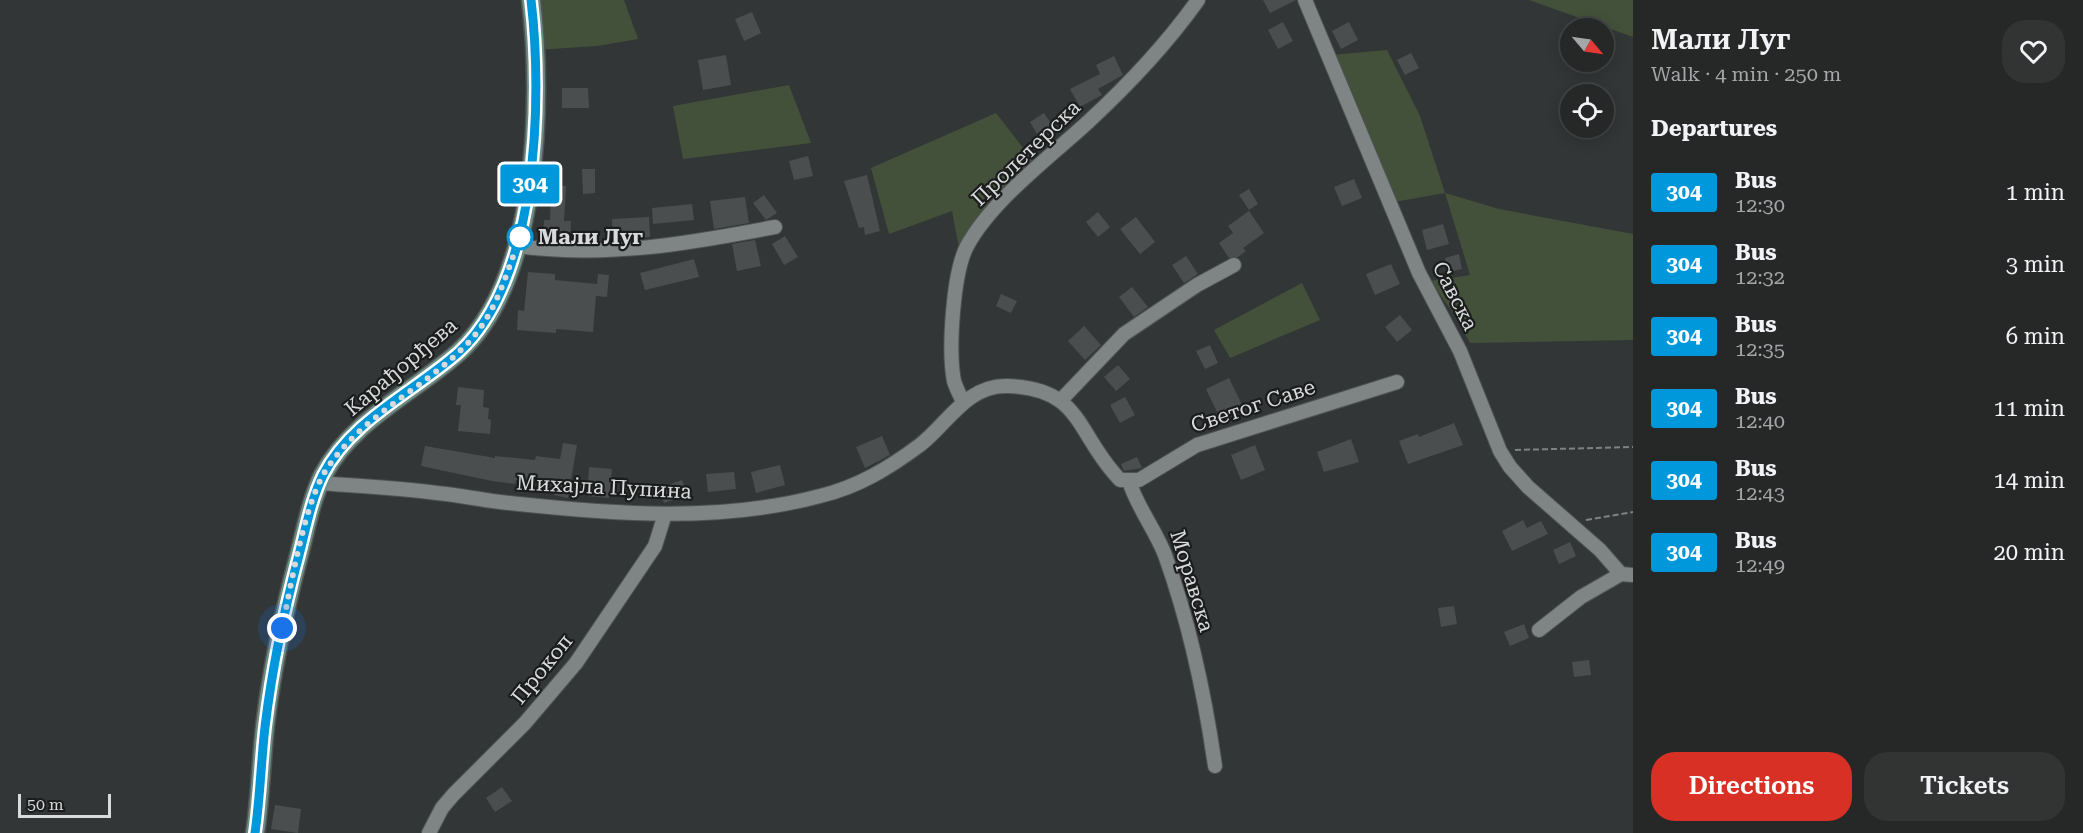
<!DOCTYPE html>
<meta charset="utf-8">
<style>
:root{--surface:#262828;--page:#323434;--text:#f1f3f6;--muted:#a4a6a8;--line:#424445;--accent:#d93025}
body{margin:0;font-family:"Roboto Serif",serif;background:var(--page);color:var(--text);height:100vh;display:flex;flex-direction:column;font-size:22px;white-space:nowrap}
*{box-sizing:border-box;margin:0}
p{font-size:20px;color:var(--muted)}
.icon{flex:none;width:33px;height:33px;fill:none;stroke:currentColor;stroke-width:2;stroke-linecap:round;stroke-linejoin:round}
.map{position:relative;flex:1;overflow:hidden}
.sheet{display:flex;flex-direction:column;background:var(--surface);width:450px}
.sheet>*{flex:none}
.badge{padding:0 12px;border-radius:4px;font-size:21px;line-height:39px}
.needle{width:39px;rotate:119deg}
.tools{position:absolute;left:1560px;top:18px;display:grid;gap:12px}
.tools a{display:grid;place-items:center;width:54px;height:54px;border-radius:50%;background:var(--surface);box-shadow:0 3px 15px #0003,0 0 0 2px var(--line);font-size:30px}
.scale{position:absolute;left:18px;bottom:15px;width:93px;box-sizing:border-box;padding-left:6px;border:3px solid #d8dadb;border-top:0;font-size:16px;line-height:21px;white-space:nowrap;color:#d8dadb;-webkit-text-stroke:4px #1b1d1d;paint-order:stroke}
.you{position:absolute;width:30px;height:30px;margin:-15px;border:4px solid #fff;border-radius:50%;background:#1a73e8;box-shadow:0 0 0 9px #1a73e833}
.map>.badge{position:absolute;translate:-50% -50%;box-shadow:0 0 0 3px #fff}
h2{padding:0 18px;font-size:22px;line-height:54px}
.round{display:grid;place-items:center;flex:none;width:63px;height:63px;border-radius:24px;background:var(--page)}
.head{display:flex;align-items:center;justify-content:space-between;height:102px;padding:0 18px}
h1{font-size:28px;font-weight:600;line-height:45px}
.action{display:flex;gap:12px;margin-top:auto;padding:12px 18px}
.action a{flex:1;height:69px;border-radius:24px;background:var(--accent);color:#fff;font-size:24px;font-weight:600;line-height:69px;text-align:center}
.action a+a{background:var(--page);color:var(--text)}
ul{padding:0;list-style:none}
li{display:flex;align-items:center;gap:18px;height:72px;padding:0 18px}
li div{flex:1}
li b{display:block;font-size:22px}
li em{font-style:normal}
li .badge{min-width:66px;font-weight:700;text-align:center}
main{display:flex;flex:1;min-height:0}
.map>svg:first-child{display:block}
.green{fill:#43513b}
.building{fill:#4a4e4f}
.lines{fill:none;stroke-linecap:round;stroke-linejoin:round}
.street-casing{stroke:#4f5252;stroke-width:16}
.secondary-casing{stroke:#4f5252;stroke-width:21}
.path{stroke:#7f8283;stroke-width:2;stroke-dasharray:6 3;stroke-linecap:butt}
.street{stroke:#7f8484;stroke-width:14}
.secondary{stroke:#6b8c81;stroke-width:18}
.line-casing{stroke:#fff;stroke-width:14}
.line{stroke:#0098da;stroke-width:9}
.walk{stroke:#d8dadb;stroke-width:6;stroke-dasharray:0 10.8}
.stop-dot{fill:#fff;stroke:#0098da;stroke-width:3}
.labels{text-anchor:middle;stroke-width:4.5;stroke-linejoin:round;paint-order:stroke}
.street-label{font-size:21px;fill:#d8dadb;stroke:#1b1d1d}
.stop-label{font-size:21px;font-weight:bold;fill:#d8dadb;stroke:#1b1d1d;text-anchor:start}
</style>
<main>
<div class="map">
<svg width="1633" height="833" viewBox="0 0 1633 833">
<rect width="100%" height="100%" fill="#323636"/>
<g class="green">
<path d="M531,0H624L638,39L597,46L535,50Z"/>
<path d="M1529,0H1633V37Z"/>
<path d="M1387,50L1420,116L1445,193L1499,209L1633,234V340L1470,343L1454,314L1430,281L1470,275L1445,193L1394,202L1332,55Z"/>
<path d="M789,85L811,143L683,159L673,106Z"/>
<path d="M996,113L1038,167L1021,182L961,259L952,211L889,234L871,168Z"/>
<path d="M1302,283L1320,320L1230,358L1214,330Z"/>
</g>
<g class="building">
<path d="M1263,0H1296L1270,13Z"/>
<path d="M752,12L761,33L744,41L735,19Z"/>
<path d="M1283,22L1293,41L1278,49L1268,30Z"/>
<path d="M1349,22L1358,40L1341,49L1332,31Z"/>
<path d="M1411,53L1419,68L1405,75L1397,60Z"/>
<path d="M726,55L731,85L703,90L698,60Z"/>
<path d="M1114,56L1123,75L1098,89L1102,95L1080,107L1070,89L1100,74L1096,65Z"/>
<path d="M562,88H588L589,108H562Z"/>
<path d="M1044,113L1052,125L1037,134L1030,122Z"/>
<path d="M808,156L813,176L794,180L789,161Z"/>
<path d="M582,169H595V193L583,194Z"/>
<path d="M867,175L880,231L865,235L864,227L859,228L844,181Z"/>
<path d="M1354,179L1362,198L1342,206L1334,187Z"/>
<path d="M551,186H566L564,221H571L570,241L543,240L544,220H550Z"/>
<path d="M1249,189L1258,204L1249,210L1239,195Z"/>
<path d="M764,195L777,213L766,220L753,203Z"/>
<path d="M745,197L749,223L714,229L710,201Z"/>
<path d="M692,204L694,220L653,224L652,208Z"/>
<path d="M1249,211L1264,233L1243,248L1246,251L1238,257L1229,258L1219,243L1233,233L1228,226Z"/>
<path d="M1098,212L1110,227L1098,237L1086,222Z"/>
<path d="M649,217L650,237L613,240L612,219Z"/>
<path d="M1136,217L1155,242L1140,254L1120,229Z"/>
<path d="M1443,224L1449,244L1427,250L1422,230Z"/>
<path d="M785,236L798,257L784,265L772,244Z"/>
<path d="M755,240L761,266L737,271L732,244Z"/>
<path d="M1459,254L1462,269L1449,272L1445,258Z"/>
<path d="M1186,256L1198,274L1184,283L1172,265Z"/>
<path d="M694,259L699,277L645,290L640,273Z"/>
<path d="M1391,264L1400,284L1375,295L1366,274Z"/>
<path d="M528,272L555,274V280L597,284L598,274L609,275L607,297L596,296L593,332L556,329V333L517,330L518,310L524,311Z"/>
<path d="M1132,287L1148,307L1134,317L1119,297Z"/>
<path d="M1001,294L1017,301L1011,313L996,306Z"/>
<path d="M1400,315L1412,330L1397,342L1385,327Z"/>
<path d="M1084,326L1101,345L1085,360L1068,341Z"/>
<path d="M1210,345L1218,363L1205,369L1196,351Z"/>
<path d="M1118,365L1130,379L1116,391L1104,377Z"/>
<path d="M1229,378L1244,409L1221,420L1206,389Z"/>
<path d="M458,387L484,390L483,407L489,408L488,419L491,420L490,434L458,431L461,405H456Z"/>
<path d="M1125,397L1135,415L1120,423L1110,405Z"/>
<path d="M1454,423L1463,445L1408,464L1399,441L1418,434L1419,437Z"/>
<path d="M882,436L890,455L865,468L856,447Z"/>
<path d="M1351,439L1359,462L1324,472L1317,452Z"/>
<path d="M563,443L577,445L568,498L554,495L556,485L516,480L515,484L492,481L421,466L425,446L495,458V456L535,460L536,456L560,459Z"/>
<path d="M1255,445L1265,470L1241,480L1231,455Z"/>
<path d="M1137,457L1142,468L1124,471L1121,464Z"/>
<path d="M780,465L785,485L756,493L751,472Z"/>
<path d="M589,467L612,469L609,498L587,496Z"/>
<path d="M734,472L736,489L708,492L706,474Z"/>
<path d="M682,480L688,495L664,503L659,488Z"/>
<path d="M1523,520L1527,528L1541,521L1548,534L1512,551L1502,531Z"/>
<path d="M1570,542L1576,556L1559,564L1553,550Z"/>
<path d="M1454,606L1457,624L1441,627L1438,608Z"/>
<path d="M1524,624L1529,638L1510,646L1504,632Z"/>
<path d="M1589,660L1591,675L1574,677L1572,662Z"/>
<path d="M502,787L512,801L495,812L486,798Z"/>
<path d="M275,805L301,809L298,833L271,829Z"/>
</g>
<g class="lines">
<g class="street-casing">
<g id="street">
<path d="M1305,0L1419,273L1460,351L1500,451L1510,467L1528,487L1600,550L1621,574L1633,575"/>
<path d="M517,246C607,258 686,244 775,227"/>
<path d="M1061,400L1124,334L1197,285L1234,265"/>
<path d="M963,402C960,395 956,388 954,381C948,350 953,273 967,246C992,200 1050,157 1088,122C1128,85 1166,45 1198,0"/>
<path d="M1129,481C1137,507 1155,529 1165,555C1189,622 1205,696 1215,766"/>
<path d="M319,483C359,486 398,488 437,493C461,495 485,501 509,503C612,514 719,523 820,496C858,487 889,468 920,445C948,423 967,385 1007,386C1079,388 1076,429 1113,472L1120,480H1139L1197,445L1397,382"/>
<path d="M1539,630L1581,597L1621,574"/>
<path d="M429,833L442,808L453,795L525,723L576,663L655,546L665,514"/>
</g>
</g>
<g class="secondary-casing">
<path id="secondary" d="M255,833C261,795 261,756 266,718C273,663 285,608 299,555C306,528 311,500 323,475C352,420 414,392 459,352C539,279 543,100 531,0"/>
</g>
<g class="path">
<path d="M1515,450L1633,447"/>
<path d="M1586,520L1633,512"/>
</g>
<use href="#street" class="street"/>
<use href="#secondary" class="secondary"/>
</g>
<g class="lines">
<g class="line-casing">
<path id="line" d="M255,833C260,798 261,762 265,727C272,669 284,611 299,555C306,528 311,500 323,475C351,420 414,392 459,352C538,279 543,100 531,0"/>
</g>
<use href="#line" class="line"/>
<path class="walk" d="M282,628C291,587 304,504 326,470C362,415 424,389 468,343C497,312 506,274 520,237"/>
</g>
<circle class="stop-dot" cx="520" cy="237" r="12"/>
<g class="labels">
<g class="street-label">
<text transform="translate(1026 153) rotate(-44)" y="7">Пролетерска</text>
<text transform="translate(1455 296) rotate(63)" y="7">Савска</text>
<text transform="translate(401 367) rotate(-40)" y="7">Карађорђева</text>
<text transform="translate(1253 406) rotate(-18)" y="7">Светог Саве</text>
<text transform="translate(604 487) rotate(3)" y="7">Михајла Пупина</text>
<text transform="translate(1192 581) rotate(73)" y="7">Моравска</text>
<text transform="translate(542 669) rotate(-51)" y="7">Прокоп</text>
</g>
<g class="stop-label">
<text x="538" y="244">Мали Луг</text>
</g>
</g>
</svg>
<div class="tools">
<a><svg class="needle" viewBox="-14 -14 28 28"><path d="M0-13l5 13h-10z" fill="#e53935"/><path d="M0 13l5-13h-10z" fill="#a4a6a8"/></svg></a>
<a><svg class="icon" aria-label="locate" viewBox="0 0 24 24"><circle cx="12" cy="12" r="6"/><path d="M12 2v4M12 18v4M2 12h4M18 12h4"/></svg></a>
</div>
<div class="scale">50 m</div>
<div class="you" style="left:282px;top:628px"></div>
<b class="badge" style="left:530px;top:184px;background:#0098da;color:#fff">304</b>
</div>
<section class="sheet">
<div class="head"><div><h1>Мали Луг</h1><p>Walk · 4 min · 250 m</p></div><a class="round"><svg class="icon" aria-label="heart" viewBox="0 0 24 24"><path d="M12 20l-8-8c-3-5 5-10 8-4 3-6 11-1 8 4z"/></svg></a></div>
<h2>Departures</h2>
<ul>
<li><span class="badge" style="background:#0098da;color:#fff">304</span><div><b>Bus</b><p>12:30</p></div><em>1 min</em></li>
<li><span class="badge" style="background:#0098da;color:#fff">304</span><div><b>Bus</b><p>12:32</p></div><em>3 min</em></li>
<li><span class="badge" style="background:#0098da;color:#fff">304</span><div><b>Bus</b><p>12:35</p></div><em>6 min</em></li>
<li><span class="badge" style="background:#0098da;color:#fff">304</span><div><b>Bus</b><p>12:40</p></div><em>11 min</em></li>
<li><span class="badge" style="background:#0098da;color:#fff">304</span><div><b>Bus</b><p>12:43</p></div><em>14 min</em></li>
<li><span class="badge" style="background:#0098da;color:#fff">304</span><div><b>Bus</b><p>12:49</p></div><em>20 min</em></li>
</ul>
<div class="action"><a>Directions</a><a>Tickets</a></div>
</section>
</main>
